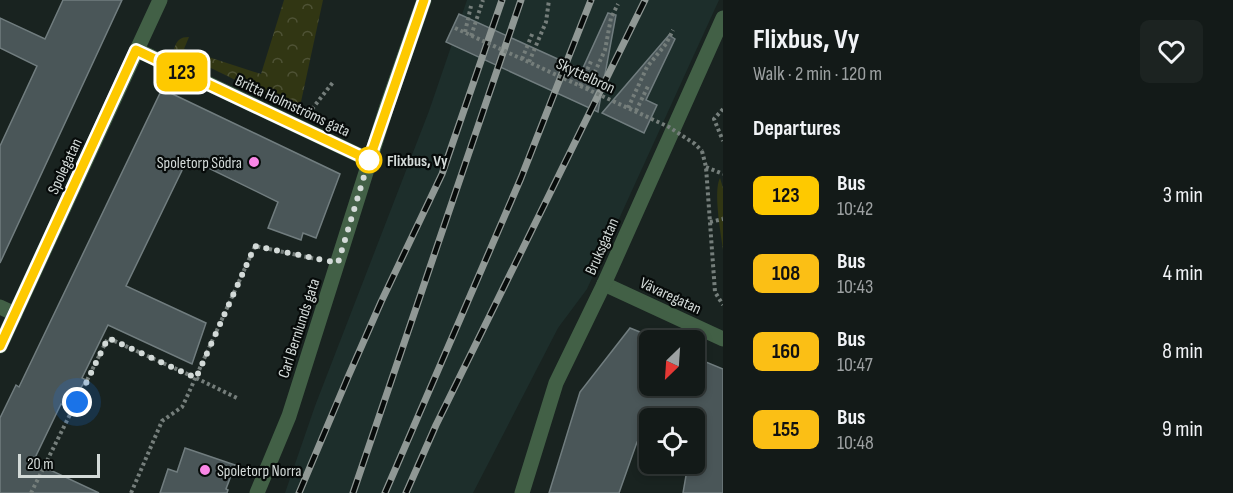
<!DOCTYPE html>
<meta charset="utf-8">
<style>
:root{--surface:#131a18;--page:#1c2321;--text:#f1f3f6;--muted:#9da1a2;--line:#323837}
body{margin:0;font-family:"Sofia Sans Condensed",sans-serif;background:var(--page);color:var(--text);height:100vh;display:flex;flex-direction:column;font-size:22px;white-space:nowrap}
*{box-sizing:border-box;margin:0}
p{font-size:20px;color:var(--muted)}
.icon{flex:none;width:33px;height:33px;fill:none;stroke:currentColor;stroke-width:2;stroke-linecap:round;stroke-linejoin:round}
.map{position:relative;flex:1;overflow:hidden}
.drawer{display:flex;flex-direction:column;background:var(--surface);width:510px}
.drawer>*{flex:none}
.badge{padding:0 12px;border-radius:9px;font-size:21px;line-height:39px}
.needle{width:39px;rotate:205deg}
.buttons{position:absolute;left:639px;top:330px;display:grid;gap:12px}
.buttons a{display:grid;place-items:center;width:66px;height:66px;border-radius:9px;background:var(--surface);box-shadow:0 3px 9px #0003,0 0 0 2px var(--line);font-size:30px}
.scale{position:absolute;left:18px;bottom:15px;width:82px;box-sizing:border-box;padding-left:6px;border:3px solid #d3dad8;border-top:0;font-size:16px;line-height:21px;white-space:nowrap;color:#d3dad8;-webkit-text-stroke:4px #070b0a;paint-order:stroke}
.you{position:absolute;width:30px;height:30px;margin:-15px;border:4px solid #fff;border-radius:50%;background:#1a73e8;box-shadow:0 0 0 9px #1a73e833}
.map>.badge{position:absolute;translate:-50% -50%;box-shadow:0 0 0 3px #fff}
h2{padding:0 30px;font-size:22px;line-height:54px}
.round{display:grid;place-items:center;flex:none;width:63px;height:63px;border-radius:9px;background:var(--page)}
.overview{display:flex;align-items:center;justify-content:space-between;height:102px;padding:0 30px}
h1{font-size:28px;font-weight:700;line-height:45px}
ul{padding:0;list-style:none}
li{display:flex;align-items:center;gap:18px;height:78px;padding:0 30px}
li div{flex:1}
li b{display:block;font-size:22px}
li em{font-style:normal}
li .badge{min-width:66px;font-weight:700;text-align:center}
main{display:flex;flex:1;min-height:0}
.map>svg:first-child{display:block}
.built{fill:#1d2e2b}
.grass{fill:url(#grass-tufts)}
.forest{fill:url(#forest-crowns)}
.building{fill:#4a5658;stroke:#717d7f;stroke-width:1.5}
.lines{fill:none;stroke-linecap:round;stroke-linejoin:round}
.path{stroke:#757e7b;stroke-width:4;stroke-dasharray:3 3;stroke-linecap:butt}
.minor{stroke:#426046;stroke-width:15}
.rail-casing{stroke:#909895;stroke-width:7}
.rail{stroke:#070b0a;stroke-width:4.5;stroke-dasharray:14;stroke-linecap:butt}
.path-bridge{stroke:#757e7b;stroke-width:4;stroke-dasharray:3 3;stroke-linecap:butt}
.line-casing{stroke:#fff;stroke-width:14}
.line{stroke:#fec900;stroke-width:9}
.walk{stroke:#d3dad8;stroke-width:6;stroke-dasharray:0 10.8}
.stop-dot{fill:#fff;stroke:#fec900;stroke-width:3}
.poi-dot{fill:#fa87e7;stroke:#070b0a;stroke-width:2}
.labels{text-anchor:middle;stroke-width:4.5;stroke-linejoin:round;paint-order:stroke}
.street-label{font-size:16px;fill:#d3dad8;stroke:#070b0a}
.stop-label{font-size:16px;font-weight:bold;fill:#d3dad8;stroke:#070b0a;text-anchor:start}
.poi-label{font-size:16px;fill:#d3dad8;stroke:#070b0a;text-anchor:end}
</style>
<main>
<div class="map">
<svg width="723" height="493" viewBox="0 0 723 493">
<defs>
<pattern id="grass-tufts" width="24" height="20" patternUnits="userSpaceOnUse" patternTransform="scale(1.5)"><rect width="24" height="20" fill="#313613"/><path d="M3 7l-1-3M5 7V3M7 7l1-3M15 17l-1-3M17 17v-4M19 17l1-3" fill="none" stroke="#4e5235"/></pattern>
<pattern id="forest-crowns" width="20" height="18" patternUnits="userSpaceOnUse" patternTransform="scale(1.5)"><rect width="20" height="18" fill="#313613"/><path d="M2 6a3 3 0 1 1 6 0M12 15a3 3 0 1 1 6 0" fill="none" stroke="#4e5235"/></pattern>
</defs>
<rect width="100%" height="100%" fill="#192320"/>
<path class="built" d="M467,0H719L587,289L558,328L473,493H285L315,406L429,111Z"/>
<path class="grass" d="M720,178L723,188V250C721,233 713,191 720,178Z"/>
<path class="forest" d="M284,0H323L299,111L182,54L174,49C177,40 180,37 189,37L184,49L261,74Z"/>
<g class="building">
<path d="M63,0H122L0,263V146L37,66L0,48V18L45,39Z"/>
<path d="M608,13L616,15L598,112L446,42L459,14L582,70Z"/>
<path d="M669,35L675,39L646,100L657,105L644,133L602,113Z"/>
<path d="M162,89L340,174L316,238L303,233L301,240L268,228L278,202L188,158L126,286L206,323L192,364L108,325L82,378L86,380L68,407L61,404L33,462L99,493H0V418L16,385L19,387Z"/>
<path d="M630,328L650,336V386H694V357L723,369V493H683L688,464H694V418H650V426L637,442L619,493H549L580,392Z"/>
<path d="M185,448L235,465L226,489L228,490L227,493H160L168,469L177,472Z"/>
</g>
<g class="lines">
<g class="path">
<path d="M465,32L471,6"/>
<path d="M471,36L483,0"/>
<path d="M522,59L533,32"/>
<path d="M529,62L546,22L549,0"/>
<path d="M580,86L592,59"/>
<path d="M587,89L605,50L611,18L618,4"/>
<path d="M628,108L647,67L666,44L673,30"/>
<path d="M312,109L334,81"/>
<path d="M723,109L714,119L723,141"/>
<path d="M636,111L649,84"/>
<path d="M702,151L706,167L715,292L723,305"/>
<path d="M706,167L723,174"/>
<path d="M710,222L723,219"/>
<path d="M31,493L108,338L196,378L237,398"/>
<path d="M131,493L162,421L182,407L185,401L255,246L316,259"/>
</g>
<g class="minor">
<path d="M137,50L369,160"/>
<path d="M604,284L723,339"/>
<path d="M0,307L15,314"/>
<path d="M0,346L160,0"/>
<path d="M257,493L289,416L387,106L424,0"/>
<path d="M522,493L556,383L604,284L723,18"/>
</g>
<g class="rail-casing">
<g id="rail">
<path d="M299,493L348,377L381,302L442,174L502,0"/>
<path d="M353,493L521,0"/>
<path d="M385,493L521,178L591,0"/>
<path d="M406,493L436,425L645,0"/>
</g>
</g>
<use href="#rail" class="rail"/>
<path class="path-bridge" d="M455,28L669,127L695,144L702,151"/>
</g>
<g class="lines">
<g class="line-casing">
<path id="line" d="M0,346L136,50L369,160L424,0"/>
</g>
<use href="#line" class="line"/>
<path class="walk" d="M77,402L108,338L196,378L255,246L338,263L369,160"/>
</g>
<circle class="stop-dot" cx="369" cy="160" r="12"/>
<g class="poi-dot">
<circle cx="254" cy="162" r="6"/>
<circle cx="205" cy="470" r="6"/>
</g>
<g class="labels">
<g class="street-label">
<text transform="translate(586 75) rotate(25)" y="6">Skyttelbron</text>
<text transform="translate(293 105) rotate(25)" y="6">Britta Holmströms gata</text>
<text transform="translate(64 166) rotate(-65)" y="6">Spolegatan</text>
<text transform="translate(601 246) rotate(-66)" y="6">Bruksgatan</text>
<text transform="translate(671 295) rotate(25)" y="6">Vävaregatan</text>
<text transform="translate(298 328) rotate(-72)" y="6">Carl Bernlunds gata</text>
</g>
<g class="stop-label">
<text x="387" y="166">Flixbus, Vy</text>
</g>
<g class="poi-label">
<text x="242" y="168">Spoletorp Södra</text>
<text x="217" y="476" text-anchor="start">Spoletorp Norra</text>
</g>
</g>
</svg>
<div class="buttons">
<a><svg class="needle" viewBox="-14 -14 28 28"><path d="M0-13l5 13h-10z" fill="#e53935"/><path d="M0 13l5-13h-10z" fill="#9da1a2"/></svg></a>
<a><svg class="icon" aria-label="locate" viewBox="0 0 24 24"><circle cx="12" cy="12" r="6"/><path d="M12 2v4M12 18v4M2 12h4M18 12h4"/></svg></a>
</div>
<div class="scale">20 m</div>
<div class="you" style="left:77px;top:402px"></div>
<b class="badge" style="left:182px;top:72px;background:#fec900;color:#111">123</b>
</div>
<section class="drawer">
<div class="overview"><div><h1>Flixbus, Vy</h1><p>Walk · 2 min · 120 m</p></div><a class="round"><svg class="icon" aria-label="heart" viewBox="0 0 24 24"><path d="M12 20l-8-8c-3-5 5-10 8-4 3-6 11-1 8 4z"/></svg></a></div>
<h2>Departures</h2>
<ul>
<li><span class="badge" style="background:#fec900;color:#111">123</span><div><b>Bus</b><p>10:42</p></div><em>3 min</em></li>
<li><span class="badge" style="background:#fbbf15;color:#111">108</span><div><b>Bus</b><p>10:43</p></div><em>4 min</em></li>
<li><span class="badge" style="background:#fbbf15;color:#111">160</span><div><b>Bus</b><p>10:47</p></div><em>8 min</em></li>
<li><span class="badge" style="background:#fbbf15;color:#111">155</span><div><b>Bus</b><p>10:48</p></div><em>9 min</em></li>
</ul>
</section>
</main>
